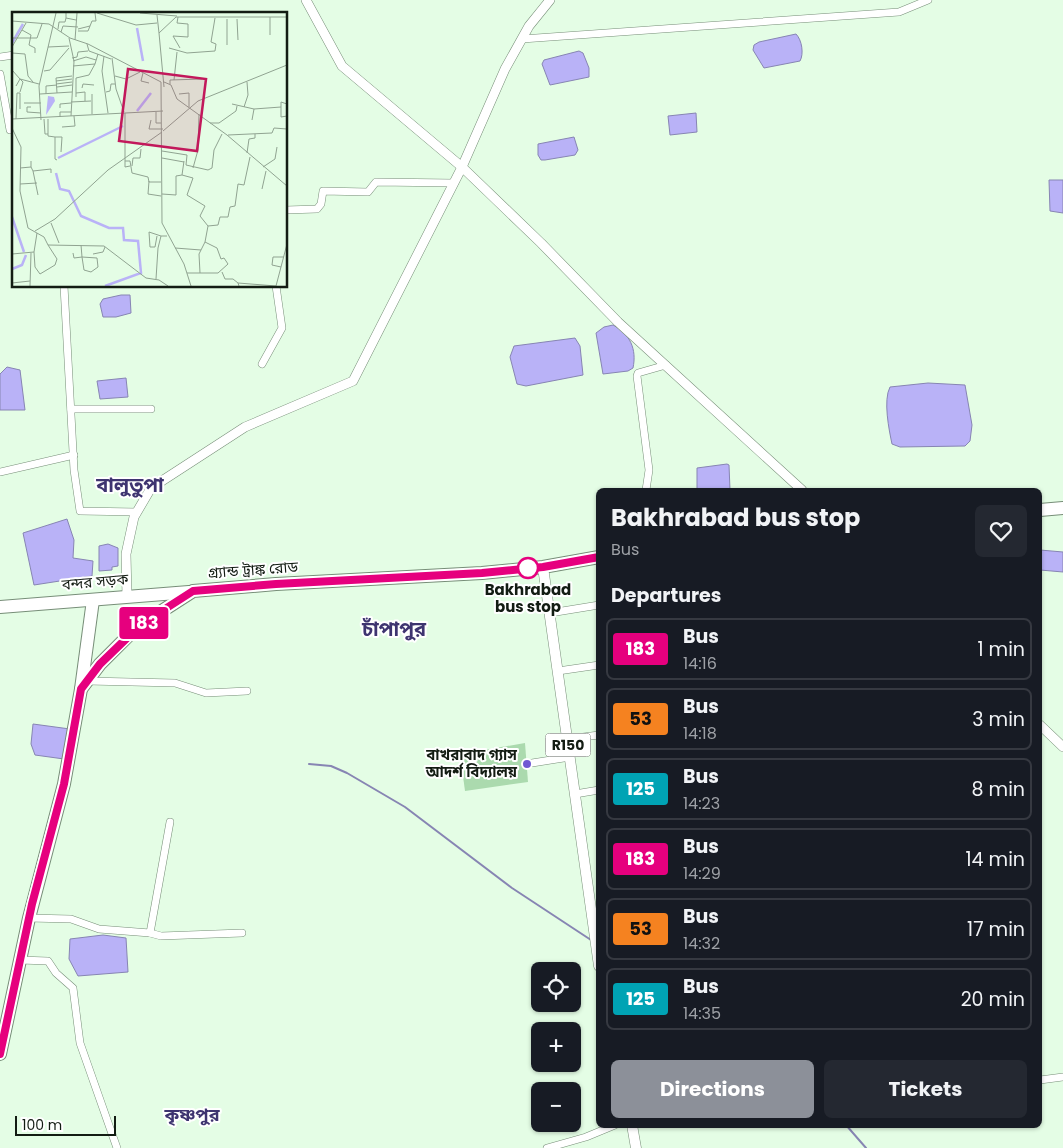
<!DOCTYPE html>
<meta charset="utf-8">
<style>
:root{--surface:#171b24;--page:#242831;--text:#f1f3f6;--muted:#9ea1a6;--line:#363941;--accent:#8c9099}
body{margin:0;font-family:Poppins,"Noto Sans Bengali",sans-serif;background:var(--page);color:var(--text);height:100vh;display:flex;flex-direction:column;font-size:19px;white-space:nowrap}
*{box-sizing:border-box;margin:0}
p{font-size:16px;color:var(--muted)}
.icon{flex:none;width:28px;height:28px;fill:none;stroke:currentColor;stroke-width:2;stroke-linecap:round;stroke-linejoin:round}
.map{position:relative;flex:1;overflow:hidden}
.sheet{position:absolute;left:596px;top:488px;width:446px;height:640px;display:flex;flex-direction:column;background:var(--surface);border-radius:8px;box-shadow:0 1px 4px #0004}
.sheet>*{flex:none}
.badge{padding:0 10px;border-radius:4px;font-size:18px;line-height:32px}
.fabs{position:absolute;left:531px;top:962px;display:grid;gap:10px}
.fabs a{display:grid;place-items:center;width:50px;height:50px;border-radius:8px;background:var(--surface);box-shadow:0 1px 4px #0004;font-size:25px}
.scale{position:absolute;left:15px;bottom:12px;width:101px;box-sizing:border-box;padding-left:5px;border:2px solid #131c13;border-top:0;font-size:14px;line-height:18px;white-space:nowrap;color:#131c13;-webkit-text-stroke:4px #fff;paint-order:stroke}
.map>.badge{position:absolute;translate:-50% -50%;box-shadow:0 0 0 2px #fff}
h2{padding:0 15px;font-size:19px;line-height:45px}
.round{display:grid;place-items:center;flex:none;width:52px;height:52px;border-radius:8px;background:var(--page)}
.headline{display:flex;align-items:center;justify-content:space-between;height:85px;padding:0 15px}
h1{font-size:24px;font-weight:700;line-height:38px}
.button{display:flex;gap:10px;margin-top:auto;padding:10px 15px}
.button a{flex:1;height:58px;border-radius:8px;background:var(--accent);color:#fff;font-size:20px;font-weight:700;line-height:58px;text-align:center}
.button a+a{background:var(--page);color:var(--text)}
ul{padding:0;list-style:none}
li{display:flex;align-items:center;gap:15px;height:62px;margin:0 10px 8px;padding:0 5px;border:2px solid var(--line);border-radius:8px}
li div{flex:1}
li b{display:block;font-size:19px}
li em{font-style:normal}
li .badge{min-width:55px;font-weight:700;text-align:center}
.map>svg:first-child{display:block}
.green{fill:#abdaae}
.water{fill:#b9b2f7;stroke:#8785b3}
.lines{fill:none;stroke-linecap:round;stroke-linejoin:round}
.stream{stroke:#8785b3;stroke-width:2}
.street-casing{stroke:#778e78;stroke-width:8}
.secondary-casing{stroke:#778e78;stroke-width:10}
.primary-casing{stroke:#778e78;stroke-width:11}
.highway-casing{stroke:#778e78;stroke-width:14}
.street{stroke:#fff;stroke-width:7}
.secondary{stroke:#fff;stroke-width:9}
.primary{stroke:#fff;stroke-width:10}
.highway{stroke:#fff;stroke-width:12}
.line-casing{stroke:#fff;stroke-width:11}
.line{stroke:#e6007e;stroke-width:8}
.stop-dot{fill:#fff;stroke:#e6007e;stroke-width:2.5}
.poi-dot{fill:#7159d3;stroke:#fff;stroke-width:2}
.labels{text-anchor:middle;stroke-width:4;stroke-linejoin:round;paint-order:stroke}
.shield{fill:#fff;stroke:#5a605a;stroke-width:1}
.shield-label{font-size:14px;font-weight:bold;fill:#131c13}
.street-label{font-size:15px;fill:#131c13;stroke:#fff}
.stop-label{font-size:15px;font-weight:bold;fill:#131c13;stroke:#fff}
.poi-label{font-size:15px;font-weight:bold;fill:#131c13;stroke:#fff;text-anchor:end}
.quarter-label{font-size:18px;font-weight:bold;fill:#3e3470;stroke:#fff}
.district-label{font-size:20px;font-weight:bold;fill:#3e3470;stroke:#fff}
.inset-river{fill:none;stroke:#b9b2f7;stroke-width:2.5}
.inset-road{fill:none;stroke:#90a391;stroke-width:1}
.view{fill:#c2185b;fill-opacity:0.15;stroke:#c2185b;stroke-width:2.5}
.inset-edge{fill:none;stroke:#131c13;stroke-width:2.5}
</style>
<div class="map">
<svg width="1063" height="1148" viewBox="0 0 1063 1148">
<rect width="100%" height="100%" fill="#e4fde5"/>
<path class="green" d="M525,743L528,782L465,791L460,754Z"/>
<g class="water">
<path d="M796,34C802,40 804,54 800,61L764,68L753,50L754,45L759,42Z"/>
<path d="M579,51L583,53L589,68V77L550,85L542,64L544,60Z"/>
<path d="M696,113L697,132L670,135L668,116Z"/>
<path d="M574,137L578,150L575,155L545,160H541L538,155V144Z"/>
<path d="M1049,180H1063V213L1050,211Z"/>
<path d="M121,295H130L131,313L116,317H103L100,304L103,299Z"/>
<path d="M613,325C630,334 637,349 633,368L628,371L603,374L596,333L604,327Z"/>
<path d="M575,338L580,346L583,375L526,386L517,384L510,357L514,346Z"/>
<path d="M7,367L20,370L25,410H0V374Z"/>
<path d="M126,378L128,397L100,399L97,381Z"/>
<path d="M928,383L965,385L972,425L970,441L965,446L900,447L892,444C889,430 883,400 890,387Z"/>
<path d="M727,464L729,465L730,490H697V468Z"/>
<path d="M67,519L74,540L73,558L93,561L92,576L34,585L23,533Z"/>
<path d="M108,544L118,548V566L112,567V570L99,571V546Z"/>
<path d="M1040,550L1063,552V572L1040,570Z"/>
<path d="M33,724L70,729L64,759L35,755L31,744Z"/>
<path d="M103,935L126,938L128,972L78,976L69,959L70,939Z"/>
</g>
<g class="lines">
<g class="stream">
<path d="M309,764L331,766L347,773L405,807L512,888L591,940"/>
<path d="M846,1125L866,1148"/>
</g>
<g class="street-casing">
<g id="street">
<path d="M522,39L899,12L928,0"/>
<path d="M0,57L14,55"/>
<path d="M0,74L10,130H14"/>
<path d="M286,210L317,209L321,204L323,191L368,192L376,182L454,183"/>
<path d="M64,286L74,470L80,511L137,512"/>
<path d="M262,364L282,328L276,286"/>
<path d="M71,409H151"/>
<path d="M0,472L74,455"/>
<path d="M646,490L649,470L637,376L638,373L666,365"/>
<path d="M550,613L599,605"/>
<path d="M558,671L599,665"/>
<path d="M88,681L175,683L206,693L247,691"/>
<path d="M567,739L599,735"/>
<path d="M532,763L570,757"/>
<path d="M575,794L599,790"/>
<path d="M29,918L71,919L99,929L150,933L170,822"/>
<path d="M150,933L161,936L242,933"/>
<path d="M20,960L48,961L56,973L73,988L80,1043L117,1148"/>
<path d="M1040,1080L1063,1077"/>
<path d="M547,1148L586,1137L615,1125"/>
</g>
</g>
<g class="secondary-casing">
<g id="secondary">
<path d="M306,0L342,66L462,167L541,243L618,322L802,490"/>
<path d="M127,596L126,554L134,517L151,488L245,427L353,381L462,167L505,69L529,26L550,0"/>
<path d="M1040,725L1063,747"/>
</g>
</g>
<g class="primary-casing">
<g id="primary">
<path d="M543,567L599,966"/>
<path d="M632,1125L636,1148"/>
</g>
</g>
<g class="highway-casing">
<g id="highway">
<path d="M1040,510L1063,508"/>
<path d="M0,607L189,592"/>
<path d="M81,689L93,600"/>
<path d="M0,1054L29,918L64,784L81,689L100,664L129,635L151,618L193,591L276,584L482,573L543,567L599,557"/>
</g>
</g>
<use href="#street" class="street"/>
<use href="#secondary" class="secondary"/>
<use href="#primary" class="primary"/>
<use href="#highway" class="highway"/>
</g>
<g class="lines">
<g class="line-casing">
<path id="line" d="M0,1054L32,904L64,784L81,689L100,664L129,636L151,618L193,591L276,584L482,573L543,567L599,557"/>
</g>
<use href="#line" class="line"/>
</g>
<circle class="stop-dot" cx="528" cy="568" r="10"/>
<circle class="poi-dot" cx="527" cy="764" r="5"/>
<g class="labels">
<rect class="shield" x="545.5" y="733.5" width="45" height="23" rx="4"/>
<g class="shield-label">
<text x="568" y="750">R150</text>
</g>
<g class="street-label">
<text transform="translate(253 570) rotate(-4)" y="5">গ্র্যান্ড ট্রাঙ্ক রোড</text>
<text transform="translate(95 582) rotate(-5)" y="5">বন্দর সড়ক</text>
</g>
<g class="stop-label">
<text x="528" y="595">Bakhrabad<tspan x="528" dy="17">bus stop</tspan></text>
</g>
<g class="poi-label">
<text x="517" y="760">বাখরাবাদ গ্যাস<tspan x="517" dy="17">আদর্শ বিদ্যালয়</tspan></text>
</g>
<g class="quarter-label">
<text x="192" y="1121">কৃষ্ণপুর</text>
</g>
<g class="district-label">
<text x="130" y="492">বালুতুপা</text>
<text x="394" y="636">চাঁপাপুর</text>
</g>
</g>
<g transform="translate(12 12)">
<rect width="275" height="275" fill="#e4fde5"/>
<path d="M36,84L42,85L43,89L34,103Z" fill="#b9b2f7"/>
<path class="inset-river" d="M125,16L131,49M0,31L11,12M125,99L139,81M46,146L111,114M44,161L48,177L57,179L69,204L97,216H111L112,228L126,229L129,261L93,274M0,205L12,240M0,257L10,253L14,243"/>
<path class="inset-road" d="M54,1V6L64,8M85,1L124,13L145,11M128,1L165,4M145,3L147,21M166,5L165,11L176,12V25L161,24L168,36M225,7L226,28M0,9L37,12L58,26L76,32L149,70L150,211L172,252L179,274M46,17L47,10H53L54,6M66,17L78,14L80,9H84L83,1M10,18L19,23L17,33L23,36V41M66,19H76L78,14M49,20L51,14L66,15M258,23V5M0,26H25L30,12M57,26L62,49L59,104M63,28L65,1M75,32L77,39L99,47M215,33V7M0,35L14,11M36,35L57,34M157,36L175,41L203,39L204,32L199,30L203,6M0,41L13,42L16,64L21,70M92,44L90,59L96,101M60,46L65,45L66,40L76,39M100,46L104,77L112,100M61,49L74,45L84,48M61,54L83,52L86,42M0,58L8,67L27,72M32,59L38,58L57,36M131,61L129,69L137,71M103,64L114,67L128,60M64,66L77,63L83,52M64,66V85M162,68L165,40M44,69L60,67M152,70L159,73L165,87L215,123L275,174M44,72L60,70M158,72V68L190,67M4,74L8,67L11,70L8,80M45,75L60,73M152,75L147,21L164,5H275M70,76L71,72L82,73M94,80L98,79L99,72H103M45,81L44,66L60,64M64,81L73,80V89M28,82L60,80M34,82V74L45,73M80,82V102M167,82L177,81V95M59,90L79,89M12,91H29M220,92L242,97M275,92L269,90V105L275,104M19,95H15V100L29,101M232,95L236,83L235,70M48,96V92L59,91M144,100V111H149M113,101V155L118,154M48,105V100H59M0,107L151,99M4,107L5,81H8V97M32,107L33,122H36M36,107V124L43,125V147L45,148M29,108L27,74L44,1M139,108L137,117H151M240,108L242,97L269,95M198,111H207L224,99L225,94M50,115L63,114L62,104M0,116L9,135L8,179L16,216L32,225L36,233L92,234L134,266L147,268L156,274M151,119L186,89L275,53M216,123L260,121L262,116L275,117M43,125H50L49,140M150,139L175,143L174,153L196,158L200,156L202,138L210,122M235,141L237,127L243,126V122M150,146L172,150M113,149H118L120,161L136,165L137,170H149M120,154L121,146H128L129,137M19,155L21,159L39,157V161M251,155L263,147L265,135M8,156L19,155V149M181,156L186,138L187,102M21,159L26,183M170,163L181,166L175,183L193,194L188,204L196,214L193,230L205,236L209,247L212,246L216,252L206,261H175M137,169L136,182L149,184M8,172L25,171M250,177L254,159M150,182L164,183V164L170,163L172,149M39,211L47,231M196,214L206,213L208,205H216L218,195L223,194L226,172L232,173L238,145M23,219L43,207L96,158L150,120M145,224L143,235H138L137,220L149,224M69,233L70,245L85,246L86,255L79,260M163,236L189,238M22,240L23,255L28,262L43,253L45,247L36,233M61,241L62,246L70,245L72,258L79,260M0,242L22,240L25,221M81,242L91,240L93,235M269,255L260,253L261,245H272M210,260L213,267H221L226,271M188,261L187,242L193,230M144,267L146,236L149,224H155M0,271L18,269M18,274L19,241M227,274L226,271L264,274M264,274L275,232"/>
<path class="view" d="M116,57L194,67L185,139L107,129Z"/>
<rect width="275" height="275" class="inset-edge"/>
</g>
</svg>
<div class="fabs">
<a><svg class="icon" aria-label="locate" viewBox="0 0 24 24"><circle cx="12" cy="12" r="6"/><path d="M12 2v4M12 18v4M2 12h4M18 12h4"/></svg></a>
<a>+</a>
<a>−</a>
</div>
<div class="scale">100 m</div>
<b class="badge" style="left:144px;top:623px;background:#e6007e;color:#fff">183</b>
<section class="sheet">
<div class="headline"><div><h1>Bakhrabad bus stop</h1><p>Bus</p></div><a class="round"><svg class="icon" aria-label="heart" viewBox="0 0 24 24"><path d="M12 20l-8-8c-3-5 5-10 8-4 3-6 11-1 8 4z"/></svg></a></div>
<h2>Departures</h2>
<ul>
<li><span class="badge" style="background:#e6007e;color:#fff">183</span><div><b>Bus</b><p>14:16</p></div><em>1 min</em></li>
<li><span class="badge" style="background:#f58220;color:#111">53</span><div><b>Bus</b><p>14:18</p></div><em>3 min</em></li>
<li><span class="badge" style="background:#00a3b4;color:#fff">125</span><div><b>Bus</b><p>14:23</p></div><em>8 min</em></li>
<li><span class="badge" style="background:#e6007e;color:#fff">183</span><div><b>Bus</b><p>14:29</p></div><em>14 min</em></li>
<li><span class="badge" style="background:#f58220;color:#111">53</span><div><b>Bus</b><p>14:32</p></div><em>17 min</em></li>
<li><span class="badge" style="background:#00a3b4;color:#fff">125</span><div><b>Bus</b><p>14:35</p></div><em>20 min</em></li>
</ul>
<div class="button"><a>Directions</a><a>Tickets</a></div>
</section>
</div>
